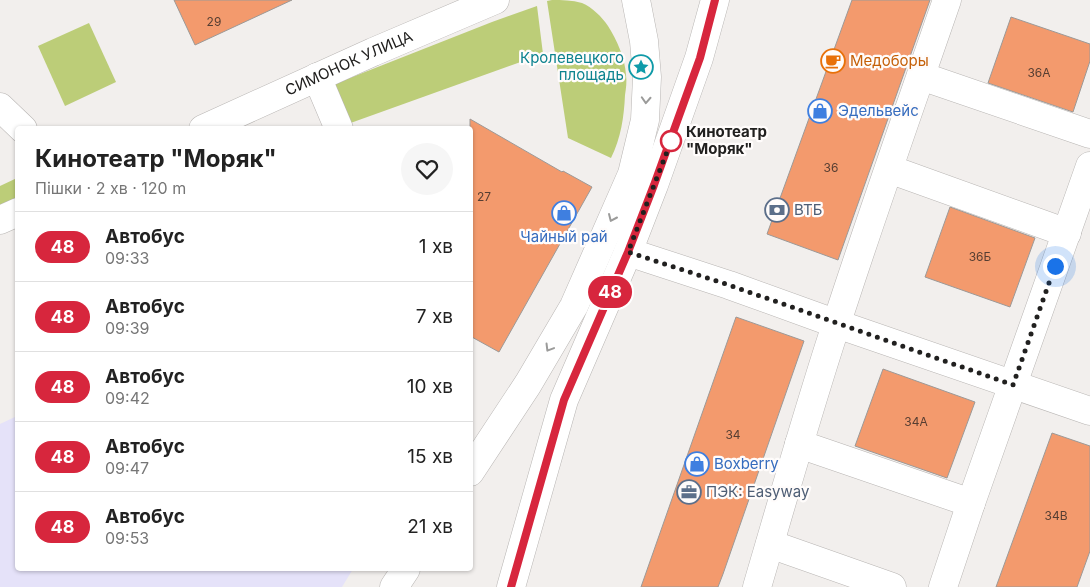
<!DOCTYPE html>
<html lang="uk">
<meta charset="utf-8">
<style>
:root{--surface:#fff;--page:#f6f6f6;--text:#222;--muted:#767676;--line:#e0e0e0}
body{margin:0;font-family:Inter,sans-serif;background:var(--page);color:var(--text);height:100vh;display:flex;flex-direction:column;font-size:19px;white-space:nowrap}
*{box-sizing:border-box;margin:0}
p{font-size:16px;color:var(--muted)}
.icon{flex:none;width:28px;height:28px;fill:none;stroke:currentColor;stroke-width:2;stroke-linecap:round;stroke-linejoin:round}
.map{position:relative;flex:1;overflow:hidden}
.side{position:absolute;left:15px;top:126px;width:458px;height:445px;display:flex;flex-direction:column;background:var(--surface);border-radius:5px;box-shadow:0 1px 4px #0004}
.side>*{flex:none}
.badge{padding:0 10px;border-radius:16px;font-size:18px;line-height:32px}
.you{position:absolute;width:25px;height:25px;margin:-12px;border:4px solid #fff;border-radius:50%;background:#1a73e8;box-shadow:0 0 0 8px #1a73e833}
.map>.badge{position:absolute;translate:-50% -50%;box-shadow:0 0 0 2px #fff}
.round{display:grid;place-items:center;flex:none;width:52px;height:52px;border-radius:26px;background:var(--page)}
.summary{display:flex;align-items:center;justify-content:space-between;height:85px;padding:0 20px}
h1{font-size:24px;font-weight:700;line-height:38px}
ul{padding:0;list-style:none}
li{display:flex;align-items:center;gap:15px;height:70px;padding:0 20px;border-top:1px solid var(--line)}
li div{flex:1}
li b{display:block;font-size:19px}
li em{font-style:normal}
li .badge{min-width:55px;font-weight:700;text-align:center}
.map>svg:first-child{display:block}
.medical{fill:#e5e2f9}
.green{fill:#bccd78}
.building{fill:#f39a6d;stroke:#9c9997}
.lines{fill:none;stroke-linecap:round;stroke-linejoin:round}
.minor-casing{stroke:#b8b5b3;stroke-width:29}
.major-casing{stroke:#b8b5b3;stroke-width:29}
.minor{stroke:#fff;stroke-width:28}
.major{stroke:#fff;stroke-width:28}
.oneway{stroke:#9b9b9a}
.line-casing{stroke:#fff;stroke-width:11}
.line{stroke:#d7263d;stroke-width:8}
.walk{stroke:#21201f;stroke-width:5;stroke-dasharray:0 9}
.stop-dot{fill:#fff;stroke:#d7263d;stroke-width:2.5}
.labels{text-anchor:middle;stroke-width:4.5;stroke-linejoin:round;paint-order:stroke}
.number-label{font-size:12px;fill:#563e32}
.culture-label{font-size:15px;fill:#0d838f;stroke:#fffcfb;text-anchor:end}
.food-label{font-size:15px;fill:#c56008;stroke:#fffcfb;text-anchor:start}
.street-label{font-size:15px;fill:#21201f;stroke:#fffcfb}
.shop-label{font-size:15px;fill:#366cbe;stroke:#fffcfb;text-anchor:start}
.stop-label{font-size:15px;font-weight:bold;fill:#21201f;stroke:#fffcfb;text-anchor:start}
.service-label{font-size:15px;fill:#4e5e75;stroke:#fffcfb;text-anchor:start}
</style>
<div class="map">
<svg width="1090" height="587" viewBox="0 0 1090 587">
<rect width="100%" height="100%" fill="#f2efed"/>
<path class="medical" d="M17,416L18,569H353L342,587H0V424Z"/>
<g class="green">
<path d="M552,0C562,0 572,0 582,3C592,7 602,17 608,26C617,40 625,58 626,75C627,82 626,88 625,95C624,117 621,138 611,158L568,138L547,1Z"/>
<path d="M537,6L543,54L345,125L332,85L492,22Z"/>
<path d="M89,23L116,82L65,106L38,46Z"/>
<path d="M17,178V203L0,211V186Z"/>
</g>
<g class="building">
<path d="M174,0H292L195,45Z"/>
<path d="M852,0H930L838,260L767,234Z"/>
<path d="M1011,17L1090,44V61L1073,112L988,83Z"/>
<path d="M470,119L562,172L563,171L592,187L499,352L470,336Z"/>
<path d="M950,207L1035,238L1010,307L925,277Z"/>
<path d="M736,317L804,341L723,574L718,587H641Z"/>
<path d="M883,369L975,402L947,478L855,446Z"/>
<path d="M1052,433L1090,446V551L1077,587H996Z"/>
</g>
<g class="lines">
<g class="minor-casing">
<g id="minor">
<path d="M921,76L1090,134"/>
<path d="M317,77L339,129"/>
<path d="M0,107L23,129"/>
<path id="s1" d="M203,129L373,52L495,0"/>
<path d="M889,169L1067,233"/>
<path d="M0,220L18,212"/>
<path d="M628,252L729,285L837,324L1090,411"/>
<path d="M799,444L971,503"/>
<path d="M770,544L892,587"/>
<path d="M757,587C783,499 808,410 837,322C872,214 910,107 947,0"/>
<path d="M943,587L971,503L1090,166"/>
</g>
</g>
<g class="major-casing">
<g id="major">
<path d="M470,472L528,384L574,306L632,174L645,120L647,77L644,41L636,0"/>
<path d="M394,587L406,569"/>
<path d="M511,587L564,400L628,252L654,185L699,58L715,0"/>
</g>
</g>
<use href="#minor" class="minor"/>
<use href="#major" class="major"/>
</g>
<defs><path id="oneway-chevron" d="M-2-3.5L2.5 0L-2 3.5" fill="none" stroke-width="1.6" stroke-linecap="round" stroke-linejoin="round" transform="scale(1.25)"/></defs>
<g class="oneway">
<use href="#oneway-chevron" transform="translate(646 100) rotate(93)"/>
<use href="#oneway-chevron" transform="translate(612 218) rotate(114)"/>
<use href="#oneway-chevron" transform="translate(549 348) rotate(121)"/>
</g>
<g class="lines">
<g class="line-casing">
<path id="line" d="M511,587L564,400L628,252L654,185L700,58L715,0"/>
</g>
<use href="#line" class="line"/>
<path class="walk" d="M671,141L672,139L628,252L729,285L1013,385L1055,266"/>
</g>
<defs>
<g id="cafe-ring" transform="scale(1.25)"><circle r="9.5" fill="#fffcfb" stroke="#e8710a" stroke-width="1.5"/><path d="M-5.5-4.5H6V0H3Q3 3.5 0 3.5H-2.5Q-5.5 3.5-5.5 0ZM3-3.2v2h1.7v-2ZM-6 4.5H4V6H-6Z" fill="#e8710a"/></g>
<g id="sight-ring" transform="scale(1.25)"><circle r="9.5" fill="#fffcfb" stroke="#0f9aa8" stroke-width="1.5"/><path d="M0-6L1.8-2.2L6-1.7L2.9 1.2L3.7 5.4L0 3.3L-3.7 5.4L-2.9 1.2L-6-1.7L-1.8-2.2Z" fill="#0f9aa8"/></g>
<g id="shop-ring" transform="scale(1.25)"><circle r="9.5" fill="#fffcfb" stroke="#3f7fe0" stroke-width="1.5"/><path d="M-5-2.5h2.3a2.7 3.5 0 0 1 5.4 0H5L5.5 6h-11ZM-1.5-2.5h3a1.5 2.3 0 0 0-3 0Z" fill="#3f7fe0"/></g>
<g id="bank-ring" transform="scale(1.25)"><circle r="9.5" fill="#fffcfb" stroke="#5c6f8a" stroke-width="1.5"/><path d="M-6-4H6V4H-6ZM0-2.3a2.3 2.3 0 1 0 0 4.6a2.3 2.3 0 1 0 0-4.6Z" fill="#5c6f8a"/></g>
<g id="office-ring" transform="scale(1.25)"><circle r="9.5" fill="#fffcfb" stroke="#5c6f8a" stroke-width="1.5"/><path d="M-6-3h4V-5.5h4V-3h4V5H-6ZM-1-4.5V-3h2v-1.5ZM-6 0V1H6V0Z" fill="#5c6f8a"/></g>
</defs>
<g fill-rule="evenodd">
<use href="#cafe-ring" x="833" y="61"/>
<use href="#sight-ring" x="641" y="67"/>
<use href="#shop-ring" x="820" y="111"/>
<use href="#bank-ring" x="777" y="210"/>
<use href="#shop-ring" x="564" y="213"/>
<use href="#shop-ring" x="697" y="464"/>
<use href="#office-ring" x="689" y="492"/>
</g>
<circle class="stop-dot" cx="671" cy="141" r="10"/>
<g class="labels">
<g class="number-label">
<text x="214" y="26">29</text>
<text x="1039" y="77">36А</text>
<text x="831" y="172">36</text>
<text x="484" y="201">27</text>
<text x="980" y="261">36Б</text>
<text x="916" y="426">34А</text>
<text x="733" y="439">34</text>
<text x="1056" y="520">34В</text>
</g>
<g class="culture-label">
<text x="624" y="63">Кролевецкого<tspan x="624" dy="17">площадь</tspan></text>
</g>
<g class="food-label">
<text x="850" y="66">Медоборы</text>
</g>
<g class="street-label">
<text dy="5" stroke="none"><textPath href="#s1" startOffset="160">СИМОНОК УЛИЦА</textPath></text>
</g>
<g class="shop-label">
<text x="838" y="116">Эдельвейс</text>
<text x="564" y="242" text-anchor="middle">Чайный рай</text>
<text x="714" y="469">Boxberry</text>
</g>
<g class="stop-label">
<text x="686" y="137">Кинотеатр<tspan x="686" dy="17">"Моряк"</tspan></text>
</g>
<g class="service-label">
<text x="794" y="215">ВТБ</text>
<text x="706" y="497">ПЭК: Easyway</text>
</g>
</g>
</svg>
<div class="you" style="left:1055px;top:266px"></div>
<b class="badge" style="left:610px;top:292px;background:#d7263d;color:#fff">48</b>
<section class="side">
<div class="summary"><div><h1>Кинотеатр &quot;Моряк&quot;</h1><p>Пішки · 2 хв · 120 m</p></div><a class="round"><svg class="icon" aria-label="heart" viewBox="0 0 24 24"><path d="M12 20l-8-8c-3-5 5-10 8-4 3-6 11-1 8 4z"/></svg></a></div>
<ul>
<li><span class="badge" style="background:#d7263d;color:#fff">48</span><div><b>Автобус</b><p>09:33</p></div><em>1 хв</em></li>
<li><span class="badge" style="background:#d7263d;color:#fff">48</span><div><b>Автобус</b><p>09:39</p></div><em>7 хв</em></li>
<li><span class="badge" style="background:#d7263d;color:#fff">48</span><div><b>Автобус</b><p>09:42</p></div><em>10 хв</em></li>
<li><span class="badge" style="background:#d7263d;color:#fff">48</span><div><b>Автобус</b><p>09:47</p></div><em>15 хв</em></li>
<li><span class="badge" style="background:#d7263d;color:#fff">48</span><div><b>Автобус</b><p>09:53</p></div><em>21 хв</em></li>
</ul>
</section>
</div>
